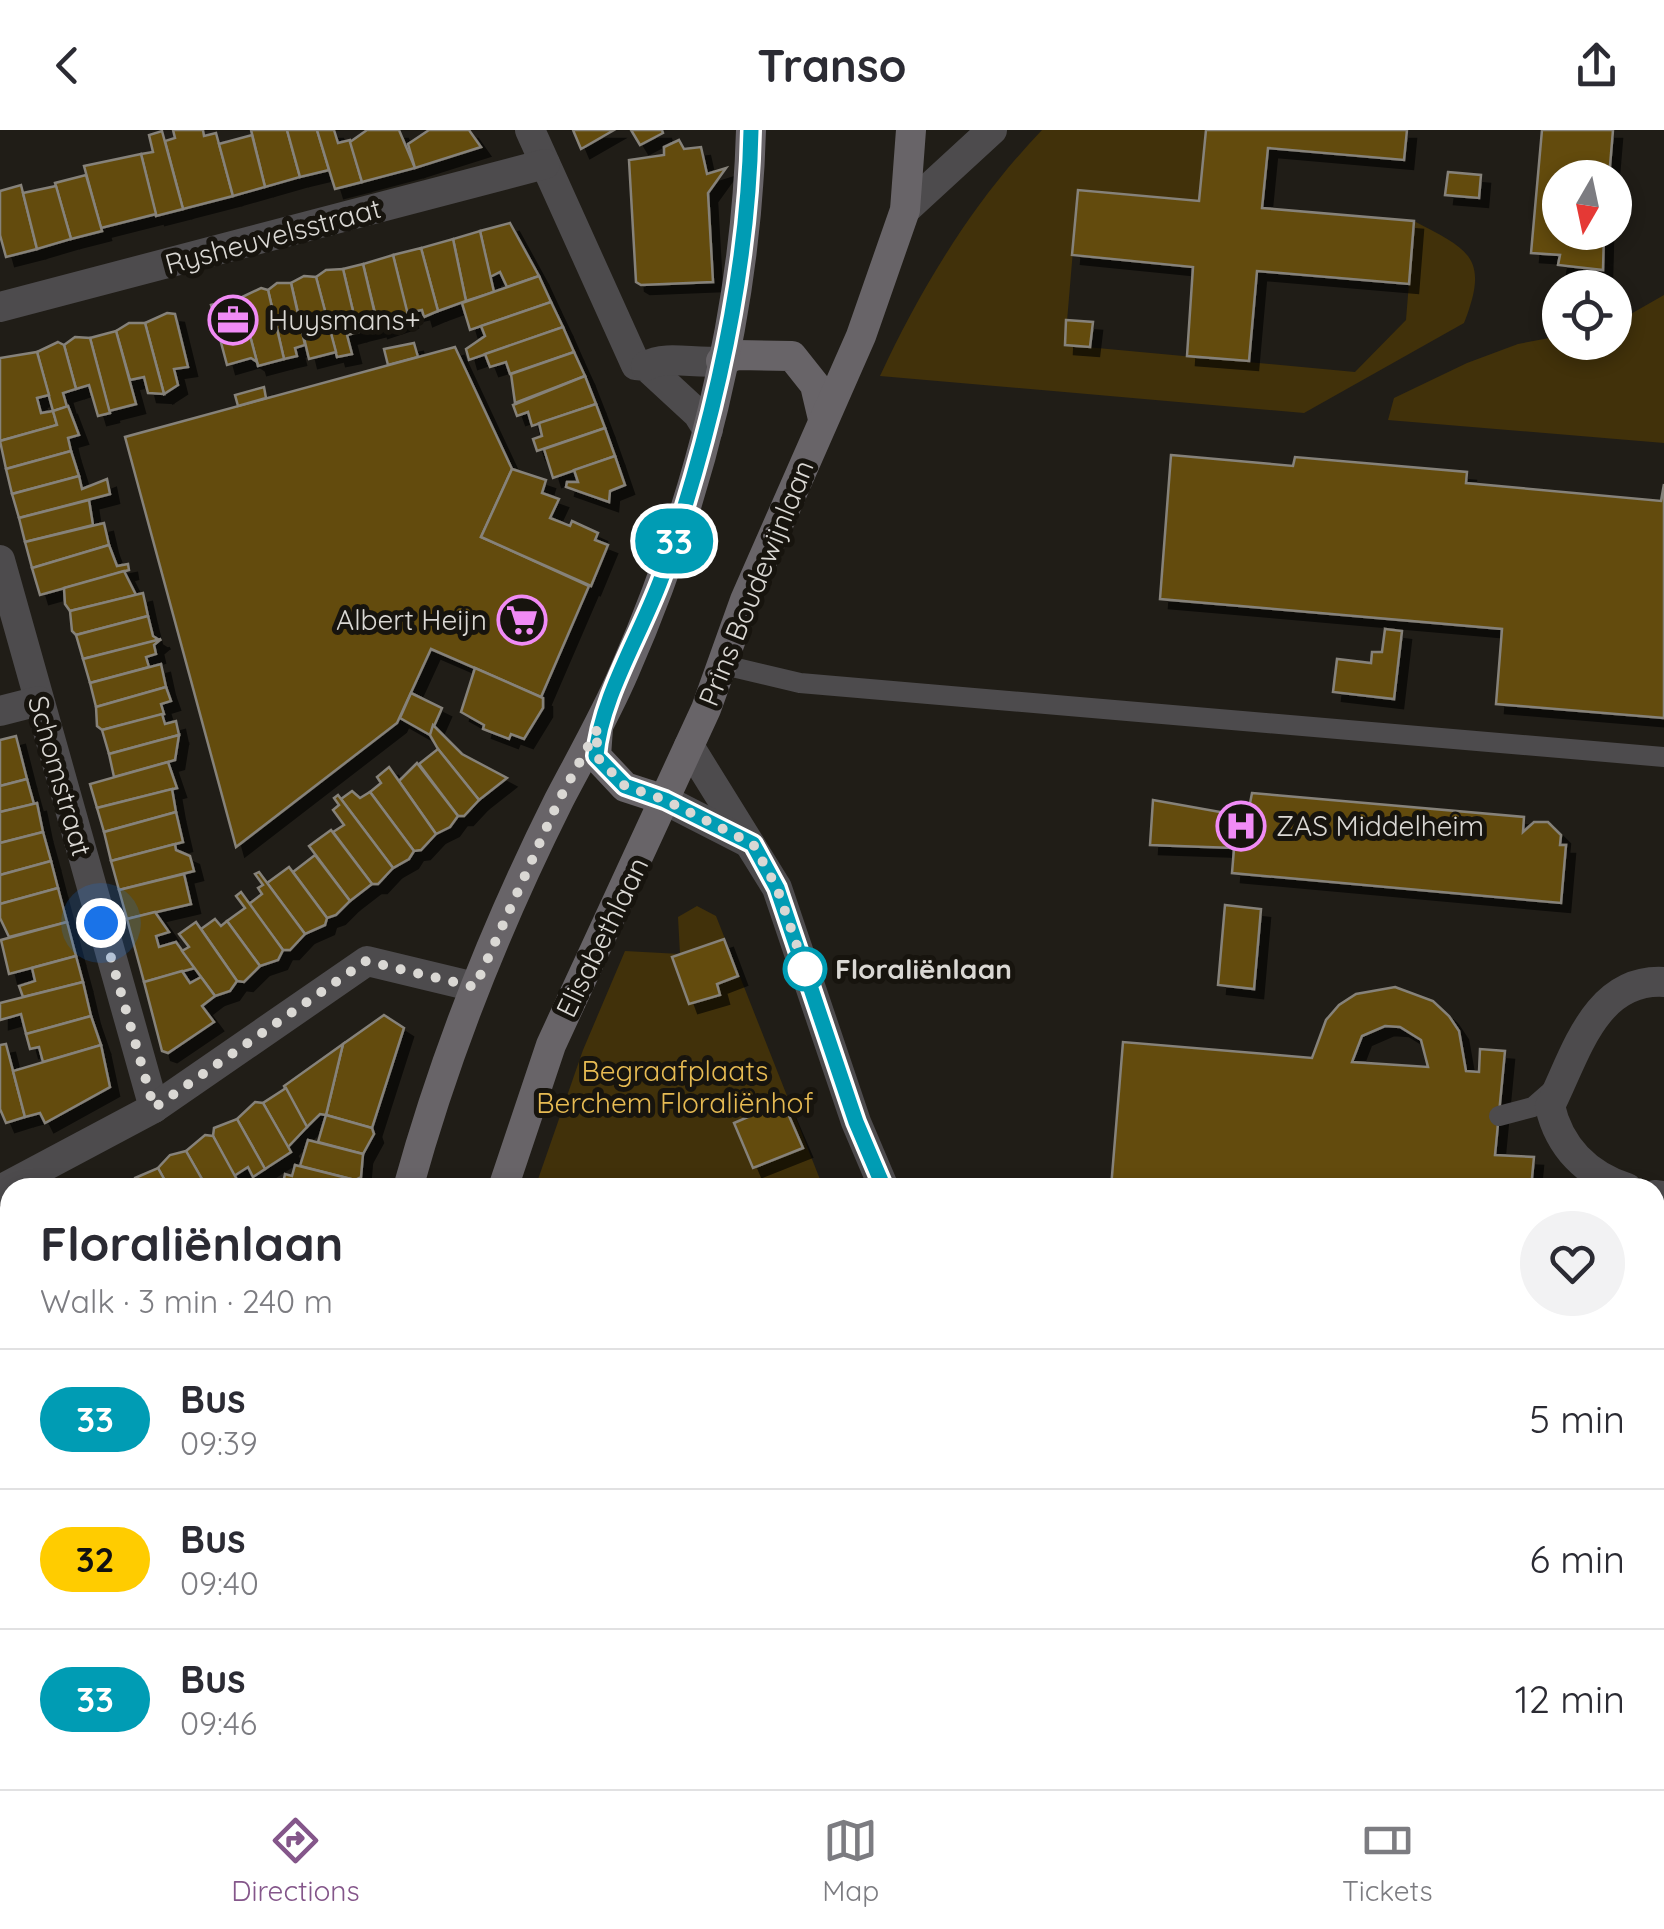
<!DOCTYPE html>
<meta charset="utf-8">
<style>
:root{--surface:#fff;--page:#f2f2f3;--text:#2b2b33;--muted:#7c7c81;--line:#e1e1e2;--accent:#84568a}
body{margin:0;font-family:Quicksand,sans-serif;background:var(--page);color:var(--text);height:100vh;display:flex;flex-direction:column;font-size:38px;white-space:nowrap}
*{box-sizing:border-box;margin:0}
p{font-size:32px;color:var(--muted)}
.icon{flex:none;width:55px;height:55px;fill:none;stroke:currentColor;stroke-width:2;stroke-linecap:round;stroke-linejoin:round}
.map{position:relative;flex:1;overflow:hidden}
.panel{position:absolute;left:0px;top:1048px;width:1665px;height:612px;display:flex;flex-direction:column;background:var(--surface);border-radius:30px 30px 0 0;box-shadow:0 5px 15px #0003}
.panel>*{flex:none}
.badge{padding:0 20px;border-radius:32px;font-size:35px;line-height:65px}
.needle{width:65px;rotate:189deg}
.tools{position:absolute;left:1542px;top:30px;display:grid;gap:20px}
.tools a{display:grid;place-items:center;width:90px;height:90px;border-radius:50%;background:var(--surface);box-shadow:0 5px 15px #0003;font-size:50px}
.you{position:absolute;width:50px;height:50px;margin:-25px;border:8px solid #fff;border-radius:50%;background:#1a73e8;box-shadow:0 0 0 15px #1a73e833}
.map>.badge{position:absolute;translate:-50% -50%;box-shadow:0 0 0 5px #fff}
.round{display:grid;place-items:center;flex:none;width:105px;height:105px;border-radius:52px;background:var(--page)}
.overview{display:flex;align-items:center;justify-content:space-between;height:170px;padding:0 40px}
h1{font-size:48px;font-weight:800;line-height:75px}
ul{padding:0;list-style:none}
li{display:flex;align-items:center;gap:30px;height:140px;padding:0 40px;border-top:2px solid var(--line)}
li div{flex:1}
li b{display:block;font-size:38px}
li em{font-style:normal}
li .badge{min-width:110px;font-weight:700;text-align:center}
header{display:flex;justify-content:space-between;align-items:center;height:130px;padding:0 40px;background:var(--surface);font-size:45px;font-weight:800}
.tabs{display:flex;justify-content:space-around;align-items:center;height:140px;border-top:2px solid var(--line);background:var(--surface);font-size:28px;color:var(--muted)}
.tabs a{display:grid;justify-items:center;gap:5px}
.tabs .active{color:var(--accent)}
.map>svg:first-child{display:block}
.green{fill:#41310a}
.building{fill:#634c0f;stroke:#86827a;stroke-width:2.5;fill-rule:evenodd;filter:url(#shadow)}
.lines{fill:none;stroke-linecap:round;stroke-linejoin:round}
.service{stroke:#4d4b4d;stroke-width:20}
.minor{stroke:#4d4b4d;stroke-width:30}
.secondary{stroke:#686468;stroke-width:30}
.line-casing{stroke:#fff;stroke-width:22}
.line{stroke:#009cb4;stroke-width:15}
.walk{stroke:#dad8d4;stroke-width:10;stroke-dasharray:0 18}
.stop-dot{fill:#fff;stroke:#009cb4;stroke-width:5}
.labels{text-anchor:middle;stroke-width:10;stroke-linejoin:round;paint-order:stroke}
.street-label{font-size:28px;fill:#dad8d4;stroke:#17140e}
.poi-label{font-size:28px;fill:#dad8d4;stroke:#17140e;text-anchor:start}
.stop-label{font-size:28px;font-weight:bold;fill:#dad8d4;stroke:#17140e;text-anchor:start}
.park-label{font-size:28px;fill:#e7bb53;stroke:#17140e}
</style>
<header><svg class="icon" aria-label="back" viewBox="0 0 24 24"><path d="M15 5l-7 7 7 7"/></svg>Transo<svg class="icon" aria-label="share" viewBox="0 0 24 24"><path d="M12 15V3M7 8l5-5 5 5M5 13v7h14v-7"/></svg></header>
<div class="map">
<svg width="1664" height="1659" viewBox="0 0 1664 1659">
<defs>
<filter id="shadow"><feDropShadow dx="9" dy="9" stdDeviation="0" flood-color="#0009"/></filter>
</defs>
<rect width="100%" height="100%" fill="#201d17"/>
<g class="green">
<path d="M1042,0H1206L1199,71L1078,61L1065,215L1355,242L1406,190L1414,91C1469,120 1490,127 1464,193L1304,283L880,246C922,156 973,72 1042,0Z"/>
<path d="M1664,165V313L1388,290L1394,268L1467,233L1518,214L1560,206V212H1615V193Z"/>
<path d="M697,776L716,786L823,1057L535,1058L583,920L625,821L680,824L678,787Z"/>
<path d="M1664,1414V1629H1655V1416Z"/>
<path d="M430,1650H1166L1173,1659H430Z"/>
</g>
<g class="building">
<path d="M173,0H203L204,6L216,3L233,66L183,79L165,11L175,8Z"/>
<path d="M251,0H287L300,47L265,57Z"/>
<path d="M287,0H317L329,40L300,47Z"/>
<path d="M317,0H334L338,13L350,10L362,52L335,59Z"/>
<path d="M367,0H399L415,38L362,52L350,12Z"/>
<path d="M429,0H469L481,17L415,38L408,14Z"/>
<path d="M573,0H614L581,19Z"/>
<path d="M631,0H662L663,3L640,15Z"/>
<path d="M1206,0H1407L1404,30L1268,18L1262,78L1414,91L1409,154L1257,141L1249,231L1187,226L1193,137L1072,125L1078,60L1199,71Z"/>
<path d="M1542,0H1613L1609,48H1560V102H1604L1603,140L1558,135L1560,125L1531,123Z"/>
<path d="M162,1L183,79L156,86L141,24L153,22L149,5Z"/>
<path d="M252,5L265,57L233,66L219,14Z"/>
<path d="M679,10L684,19L701,17L707,44L726,38L708,63L713,152L641,155L636,152L629,30L664,25V17Z"/>
<path d="M141,24L156,84L101,98L84,36Z"/>
<path d="M1448,42L1481,45L1479,68L1445,65Z"/>
<path d="M86,45L102,101L71,109L55,53Z"/>
<path d="M21,55L37,119L6,127L0,105V61Z"/>
<path d="M56,56L71,109L37,119L23,63Z"/>
<path d="M510,93L539,146L507,157L500,142L490,147L480,101Z"/>
<path d="M480,101L494,162L466,171L453,109Z"/>
<path d="M453,109L466,171L438,181L421,118Z"/>
<path d="M421,118L438,181L424,187L422,180L407,183L393,125Z"/>
<path d="M393,125L409,189L379,199L363,134Z"/>
<path d="M363,134L378,197L358,202L343,139Z"/>
<path d="M343,139L358,202L347,205L352,224L337,227L316,147L326,140Z"/>
<path d="M304,146L316,147L336,222L309,229L291,153Z"/>
<path d="M539,146L551,172L470,200L462,173Z"/>
<path d="M277,153H291L305,215L295,218L297,226L284,229L268,160Z"/>
<path d="M261,158L268,160L284,229L258,236L240,168Z"/>
<path d="M240,168L257,232L251,228L227,235L211,175Z"/>
<path d="M551,172L563,197L469,230L466,219L485,206L481,196Z"/>
<path d="M167,183L175,184L188,237L174,239L178,255L164,264L145,193Z"/>
<path d="M1066,190L1093,192L1090,217L1065,215Z"/>
<path d="M129,193H145L164,264L148,263L144,247L130,250L116,201Z"/>
<path d="M563,197L574,222L510,244L506,232L490,237L485,224Z"/>
<path d="M116,201L136,274L109,281L90,208Z"/>
<path d="M75,207L90,208L110,283L98,286L89,255L76,259L64,215Z"/>
<path d="M58,212L64,215L76,259L63,263L67,277L53,281L37,222Z"/>
<path d="M414,213L418,227L388,235L384,219Z"/>
<path d="M455,217L512,339L481,407L589,456L541,567L431,519L397,593L236,717L125,307Z"/>
<path d="M37,222L49,265L37,268L41,283L53,281L57,295L0,311V228Z"/>
<path d="M574,222L585,246L515,273L511,244Z"/>
<path d="M585,246L596,274L532,296L528,282L517,286L513,275Z"/>
<path d="M264,257L266,268L238,276L235,265Z"/>
<path d="M596,274L605,298L537,321L533,309L542,306L539,293Z"/>
<path d="M68,276L79,305L68,308L71,321L6,339L0,311L57,295L53,281Z"/>
<path d="M605,298L615,326L553,348L544,319Z"/>
<path d="M71,321L79,346L12,364L6,339Z"/>
<path d="M1171,325L1293,336L1295,327L1467,342L1466,353L1661,371L1664,354V588L1496,574L1502,499L1160,469Z"/>
<path d="M615,326L625,355L610,361L609,372L566,357L567,352H578L574,340Z"/>
<path d="M512,339L546,350L542,363L559,369L550,388L570,396L572,391L598,403L595,410L608,415L591,456L481,407Z"/>
<path d="M79,346L82,359L107,349L110,364L19,388L12,364Z"/>
<path d="M89,370L93,395L25,412L19,388Z"/>
<path d="M104,393L109,415L32,438L25,412Z"/>
<path d="M109,415L117,436L128,434L129,440L40,465L32,438Z"/>
<path d="M124,441L136,465L70,481L65,474L64,458Z"/>
<path d="M143,463L148,486L76,505L72,501L70,481Z"/>
<path d="M148,486L153,506L159,510L83,529L76,505Z"/>
<path d="M1385,499L1402,501L1394,569L1333,562L1337,529L1371,533L1372,522H1382Z"/>
<path d="M161,509L154,515L156,524L146,527L149,537L90,553L83,529Z"/>
<path d="M161,534L166,557L96,577L90,553Z"/>
<path d="M475,538L543,568V578L524,609L511,604L509,609L483,599L484,595L461,582Z"/>
<path d="M166,557L171,571L161,574L164,584L102,600L97,596L96,577Z"/>
<path d="M411,563L442,578L430,605L400,588Z"/>
<path d="M162,584L165,594L176,591L179,605L109,624L102,600Z"/>
<path d="M433,595L462,624L507,648L479,670L438,619L430,605Z"/>
<path d="M179,605L175,630L114,647L109,624Z"/>
<path d="M16,606L27,649L0,656V610Z"/>
<path d="M438,619L479,670L464,686H458L419,634Z"/>
<path d="M168,632L177,658L97,678L90,654Z"/>
<path d="M417,633L458,686L450,697L436,704L399,651Z"/>
<path d="M389,637L436,704L421,720L414,721L370,662L381,653L377,647Z"/>
<path d="M27,649L34,674L0,682V656Z"/>
<path d="M172,659L176,682L104,702L97,678Z"/>
<path d="M352,661L360,668L370,662L414,721L409,729L393,738L341,669Z"/>
<path d="M1252,663L1524,687L1523,702L1534,692H1548L1561,705L1560,715H1566L1561,773L1232,743L1237,683L1248,684Z"/>
<path d="M338,665L393,738L378,754H372L333,702L344,695L333,680L339,675L334,668Z"/>
<path d="M1153,670L1237,685L1234,718L1150,715Z"/>
<path d="M37,673L43,702L0,713V682Z"/>
<path d="M176,682L183,712L111,731L104,702Z"/>
<path d="M331,700L372,754L350,771L309,716Z"/>
<path d="M43,702L51,731L0,745V713Z"/>
<path d="M175,714L176,720L190,726L194,741L119,760L111,731Z"/>
<path d="M315,725L350,771L336,785L327,788L293,742Z"/>
<path d="M51,731L58,758L0,774V745Z"/>
<path d="M289,737L327,788L325,795L305,804L267,753Z"/>
<path d="M259,742L305,804L290,820H283L249,774L262,764L258,758L263,755L255,744Z"/>
<path d="M184,744L191,774L127,789L119,760Z"/>
<path d="M58,758L67,792L9,807L0,788V774Z"/>
<path d="M241,762L283,820L278,830L260,836L227,791L245,778L236,766Z"/>
<path d="M1225,775L1261,779L1254,859L1218,855Z"/>
<path d="M155,782L169,802L156,806L159,817L176,812L195,838L144,852L127,789Z"/>
<path d="M215,789L221,796L227,791L260,836L244,852L237,851L201,799Z"/>
<path d="M67,792L76,826L9,844L1,810Z"/>
<path d="M196,792L237,851L230,861L215,866L182,821L189,817L179,804Z"/>
<path d="M724,809L738,846L717,854L720,865L689,874L672,827Z"/>
<path d="M76,826L83,852L23,867L19,856L35,851L32,838Z"/>
<path d="M182,841L190,853L201,847L215,866L202,876L214,892L168,923L162,921L144,852Z"/>
<path d="M83,852L91,886L26,904L21,884L0,890V873Z"/>
<path d="M1395,857L1433,871L1449,886L1459,901L1466,941L1479,942L1480,919L1505,921L1495,1025L1534,1027L1531,1058H1111L1123,912L1312,928L1326,890L1339,875L1356,864ZM1385,896L1400,897L1421,910L1428,937L1352,932L1362,906Z"/>
<path d="M384,885L404,898L372,998L326,985L343,914Z"/>
<path d="M91,886L101,915L43,932L39,917L30,919L26,904Z"/>
<path d="M6,914L25,987L6,993L0,979V915Z"/>
<path d="M343,914L326,985L320,984L307,997L284,956Z"/>
<path d="M101,915L110,957L45,993L40,983L25,987L13,941Z"/>
<path d="M286,958L307,997L288,1017L263,973Z"/>
<path d="M255,972L263,973L291,1022L265,1039L237,989Z"/>
<path d="M783,972L803,1018L753,1038L734,993Z"/>
<path d="M326,985L372,998L374,1004L363,1024L318,1012Z"/>
<path d="M237,989L265,1039L253,1047L248,1037L234,1046L213,1006L214,998Z"/>
<path d="M205,1005L213,1006L241,1057L207,1058L186,1021Z"/>
<path d="M308,1010L363,1024L361,1047L355,1050L300,1036Z"/>
<path d="M186,1021L207,1058H169L158,1038L170,1025Z"/>
<path d="M295,1035L355,1050L357,1058H282L285,1044L292,1046Z"/>
<path d="M158,1038L169,1058H133L135,1048Z"/>
<path d="M10,1119V1188L0,1167V1123Z"/>
<path d="M0,1167L10,1188V1204L0,1208Z"/>
<path d="M1664,1335V1368H1655V1339Z"/>
<path d="M45,1650H260L255,1657Z"/>
<path d="M1429,1650H1591L1592,1654L1554,1659H1436Z"/>
<path d="M174,1654L255,1657V1659H164H174Z"/>
</g>
<g class="lines">
<g class="service">
<path d="M724,535L800,553L1664,627"/>
<path d="M1499,986L1533,977L1557,956"/>
<path d="M1655,1161L1664,1159"/>
<path d="M1655,1397H1664"/>
<path d="M1655,1639H1664"/>
<path d="M1616,1650L1617,1659"/>
</g>
<g class="minor">
<path d="M530,0L636,235L646,236L698,284L708,300"/>
<path d="M905,80L992,0"/>
<path d="M0,177L545,34"/>
<path d="M646,236C668,224 696,235 721,231"/>
<path d="M0,430L154,978"/>
<path d="M0,581L39,571"/>
<path d="M689,616L777,758L856,992L884,1058"/>
<path d="M665,670L747,712"/>
<path d="M1627,1058C1587,1045 1559,1017 1550,976C1575,927 1594,848 1664,852"/>
<path d="M0,1060L154,978L367,831L475,857"/>
<path d="M1655,1065L1664,1066"/>
<path d="M1212,1650L1219,1659"/>
</g>
<g class="secondary">
<path d="M721,231L737,225L792,226L815,255L823,289"/>
<path d="M598,598L596,626L625,657L665,670"/>
<path d="M408,1058C445,924 497,794 559,670C581,628 605,586 624,542C698,374 746,185 751,0"/>
<path d="M503,1058L551,915L706,579L745,470L861,206L905,80L911,0"/>
<path d="M304,1659V1650"/>
<path d="M398,1659V1650"/>
</g>
</g>
<g class="lines">
<g class="line-casing">
<path id="line" d="M751,0C748,149 712,300 664,441C644,500 601,565 596,626L625,656L665,670L753,714L777,758L856,992L884,1058"/>
</g>
<use href="#line" class="line"/>
<path class="walk" d="M101,793L154,978L366,831L475,857L558,672L598,598L596,626L625,656L665,670L753,714L777,758L805,839"/>
</g>
<defs>
<g id="office-ring" transform="scale(2.5)"><circle r="9.5" fill="#17140e" stroke="#f08bf5" stroke-width="1.5"/><path d="M-6-3h4V-5.5h4V-3h4V5H-6ZM-1-4.5V-3h2v-1.5ZM-6 0V1H6V0Z" fill="#f08bf5"/></g>
<g id="supermarket-ring" transform="scale(2.5)"><circle r="9.5" fill="#17140e" stroke="#f08bf5" stroke-width="1.5"/><path d="M-6-5.5h2.5l.6 2H6L4.5 2H-2.5L-4.4-4H-6ZM-1.5 3.2a1.3 1.3 0 1 0 .1 0ZM3 3.2a1.3 1.3 0 1 0 .1 0Z" fill="#f08bf5"/></g>
<g id="hospital-ring" transform="scale(2.5)"><circle r="9.5" fill="#17140e" stroke="#f08bf5" stroke-width="1.5"/><path d="M-5-5h3v3.5h4V-5h3V5h-3V1.5h-4V5h-3Z" fill="#f08bf5"/></g>
</defs>
<g fill-rule="evenodd">
<use href="#office-ring" x="233" y="190"/>
<use href="#supermarket-ring" x="522" y="490"/>
<use href="#hospital-ring" x="1241" y="696"/>
</g>
<circle class="stop-dot" cx="805" cy="839" r="20"/>
<g class="labels">
<g class="street-label">
<text transform="translate(273 106) rotate(-15)" y="10">Rysheuvelsstraat</text>
<text transform="translate(756 453) rotate(-68)" y="10">Prins Boudewijnlaan</text>
<text transform="translate(60 646) rotate(74)" y="10">Schomstraat</text>
<text transform="translate(602 807) rotate(-64)" y="10">Elisabethlaan</text>
</g>
<g class="poi-label">
<text x="268" y="200">Huysmans+</text>
<text x="487" y="500" text-anchor="end">Albert Heijn</text>
<text x="1276" y="706">ZAS Middelheim</text>
</g>
<g class="stop-label">
<text x="835" y="849">Floraliënlaan</text>
</g>
<g class="park-label">
<text x="675" y="951">Begraafplaats<tspan x="675" dy="32">Berchem Floraliënhof</tspan></text>
</g>
</g>
</svg>
<div class="tools">
<a><svg class="needle" viewBox="-14 -14 28 28"><path d="M0-13l5 13h-10z" fill="#e53935"/><path d="M0 13l5-13h-10z" fill="#7c7c81"/></svg></a>
<a><svg class="icon" aria-label="locate" viewBox="0 0 24 24"><circle cx="12" cy="12" r="6"/><path d="M12 2v4M12 18v4M2 12h4M18 12h4"/></svg></a>
</div>
<div class="you" style="left:101px;top:793px"></div>
<b class="badge" style="left:674px;top:411px;background:#009cb4;color:#fff">33</b>
<section class="panel">
<div class="overview"><div><h1>Floraliënlaan</h1><p>Walk · 3 min · 240 m</p></div><a class="round"><svg class="icon" aria-label="heart" viewBox="0 0 24 24"><path d="M12 20l-8-8c-3-5 5-10 8-4 3-6 11-1 8 4z"/></svg></a></div>
<ul>
<li><span class="badge" style="background:#009cb4;color:#fff">33</span><div><b>Bus</b><p>09:39</p></div><em>5 min</em></li>
<li><span class="badge" style="background:#fc0;color:#111">32</span><div><b>Bus</b><p>09:40</p></div><em>6 min</em></li>
<li><span class="badge" style="background:#009cb4;color:#fff">33</span><div><b>Bus</b><p>09:46</p></div><em>12 min</em></li>
</ul>
</section>
</div>
<nav class="tabs">
<a class="active"><svg class="icon" aria-label="directions" viewBox="0 0 24 24"><path d="M12 3l9 9-9 9-9-9zM9 14v-3h6M13 9l2 2-2 2"/></svg>Directions</a>
<a><svg class="icon" aria-label="map" viewBox="0 0 24 24"><path d="M3 6l6-2 6 2 6-2v14l-6 2-6-2-6 2zM9 4v14M15 6v14"/></svg>Map</a>
<a><svg class="icon" aria-label="tickets" viewBox="0 0 24 24"><path d="M3 7h18v10H3zM15 7v10"/></svg>Tickets</a>
</nav>
